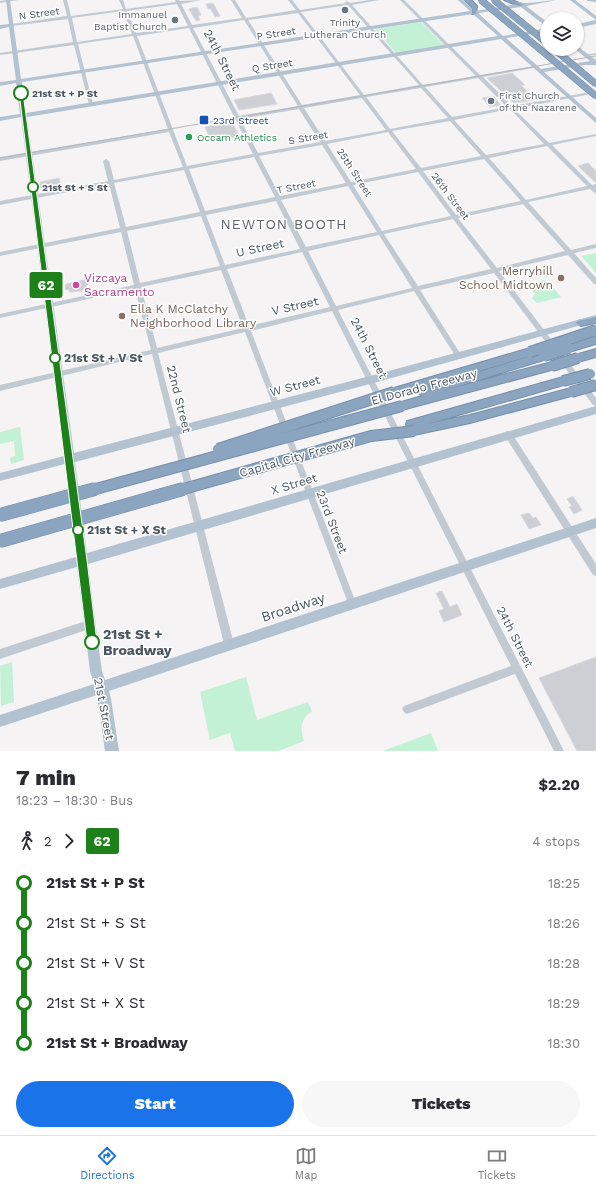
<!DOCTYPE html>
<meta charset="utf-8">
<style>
:root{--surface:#fff;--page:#f7f7f7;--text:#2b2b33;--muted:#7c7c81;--line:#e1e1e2;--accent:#1a73e8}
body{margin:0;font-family:"Work Sans",sans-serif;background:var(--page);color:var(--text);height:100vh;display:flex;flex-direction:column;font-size:15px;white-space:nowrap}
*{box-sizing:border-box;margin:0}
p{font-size:13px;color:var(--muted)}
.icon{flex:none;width:22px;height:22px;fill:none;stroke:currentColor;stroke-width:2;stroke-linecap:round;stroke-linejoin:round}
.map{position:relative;height:751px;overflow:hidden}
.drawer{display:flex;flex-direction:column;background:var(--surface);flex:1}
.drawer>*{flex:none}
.badge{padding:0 8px;border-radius:3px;font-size:14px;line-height:26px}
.buttons{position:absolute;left:540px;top:12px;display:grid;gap:8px}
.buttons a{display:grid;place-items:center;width:44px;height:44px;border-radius:50%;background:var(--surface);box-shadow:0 1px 3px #0004;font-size:20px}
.map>.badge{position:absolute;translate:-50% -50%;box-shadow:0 0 0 2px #fff}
.legs{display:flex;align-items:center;gap:6px;height:44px;padding:0 16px;font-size:13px}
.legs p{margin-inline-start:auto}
.headline{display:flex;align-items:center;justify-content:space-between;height:68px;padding:0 16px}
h1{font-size:22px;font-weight:800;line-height:30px}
.primary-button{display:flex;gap:8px;margin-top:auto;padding:8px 16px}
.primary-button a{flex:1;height:46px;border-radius:24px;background:var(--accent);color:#fff;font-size:16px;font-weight:800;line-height:46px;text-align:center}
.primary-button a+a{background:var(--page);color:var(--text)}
ul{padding:0 16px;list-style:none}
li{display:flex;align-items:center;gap:14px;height:40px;font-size:15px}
li i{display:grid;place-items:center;width:6px;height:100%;margin:0 5px;background:currentColor}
li i::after{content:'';width:10px;height:10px;margin:-5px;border:3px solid;border-radius:50%;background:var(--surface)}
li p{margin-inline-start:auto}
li:first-child i{background:linear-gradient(#0000 50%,currentColor 0)}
li:last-child i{background:linear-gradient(currentColor 50%,#0000 0)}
.tab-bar{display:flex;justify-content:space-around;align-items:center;height:56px;border-top:1px solid var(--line);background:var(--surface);font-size:11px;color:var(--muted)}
.tab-bar a{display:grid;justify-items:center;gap:2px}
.tab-bar .selected{color:var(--accent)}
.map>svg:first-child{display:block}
.green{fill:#c3f1d5}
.building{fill:#cdcfd5;stroke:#d7d9de}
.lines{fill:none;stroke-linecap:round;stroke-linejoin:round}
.highway-casing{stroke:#7690ad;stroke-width:2}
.minor{fill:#c1cad2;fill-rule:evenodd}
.major{fill:#b3c2d1;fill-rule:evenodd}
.highway{fill:#8ba5c1;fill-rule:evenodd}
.tram{stroke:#b5b8bd;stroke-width:1}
.highway-bridge-far2-casing{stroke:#7690ad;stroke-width:7;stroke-linecap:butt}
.highway-bridge-far1-casing{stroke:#7690ad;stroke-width:12;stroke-linecap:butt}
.highway-bridge-casing{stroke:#7690ad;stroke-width:14;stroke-linecap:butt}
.highway-bridge-far2{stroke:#8ba5c1;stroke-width:6}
.highway-bridge-far1{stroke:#8ba5c1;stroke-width:10}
.highway-bridge{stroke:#8ba5c1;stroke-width:13}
.line-1{fill:#1e8019;stroke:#fff}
.worship-dot{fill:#6b7280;stroke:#fff;stroke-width:1.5}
.stop-1-dot{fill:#fff;stroke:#1e8019;stroke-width:2}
.transit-dot{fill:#1a4fb4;stroke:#fff;stroke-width:1.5}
.leisure-dot{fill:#2e9e5b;stroke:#fff;stroke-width:1.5}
.education-dot{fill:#8d6e63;stroke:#fff;stroke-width:1.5}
.hotel-dot{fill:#d1479c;stroke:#fff;stroke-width:1.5}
.labels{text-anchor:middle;stroke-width:3;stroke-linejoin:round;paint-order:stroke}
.far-street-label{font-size:10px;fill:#4a5661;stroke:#fff}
.far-worship-label{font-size:10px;fill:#5b616d;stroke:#fff;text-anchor:end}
.far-stop-label{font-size:10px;font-weight:bold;fill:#4a5661;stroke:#fff;text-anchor:start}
.far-transit-label{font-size:10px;fill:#164399;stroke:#fff;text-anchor:start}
.far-leisure-label{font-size:10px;fill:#27864d;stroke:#fff;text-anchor:start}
.street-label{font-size:12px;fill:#4a5661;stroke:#fff}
.education-label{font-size:12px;fill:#785e54;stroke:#fff;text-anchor:end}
.hotel-label{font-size:12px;fill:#b23c85;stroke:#fff;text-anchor:start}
.stop-label{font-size:12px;font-weight:bold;fill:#4a5661;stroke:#fff;text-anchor:start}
.quarter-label{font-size:14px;letter-spacing:1px;fill:#5f6368;stroke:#fff}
.near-street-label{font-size:14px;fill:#4a5661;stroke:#fff}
.near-stop-label{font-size:14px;font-weight:bold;fill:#4a5661;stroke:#fff;text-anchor:start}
</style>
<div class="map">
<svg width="596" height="751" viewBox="0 0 596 751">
<rect width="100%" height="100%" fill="#f5f3f3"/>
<g class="green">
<path d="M421,22L444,45L396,53L375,29Z"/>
<path d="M595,253L596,255V273L581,256Z"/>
<path d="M545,280L548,284L547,285H551L561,297L537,303L532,298L535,294L527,284L541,282L540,281Z"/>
<path d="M20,427L24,460L11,464L10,458L15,456L14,441L0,444V432Z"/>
<path d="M12,662L14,702L1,706L0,666Z"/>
<path d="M246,677L257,720L308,702L312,711C300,719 300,729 304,741L278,751H235L230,733L210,740L200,692Z"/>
<path d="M431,733L438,751H383Z"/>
</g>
<g class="building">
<path d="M213,3L220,16L215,17L211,9H208L206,4Z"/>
<path d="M197,7L201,15L198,16L200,20L196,21L189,9Z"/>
<path d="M512,73L525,85H521L534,98H533L534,100L514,103L487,78Z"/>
<path d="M271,93L277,104L239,110L234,100Z"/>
<path d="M493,96L500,104V105L490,107L482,98Z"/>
<path d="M232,122L239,136L211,141L205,127Z"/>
<path d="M588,163L596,171V183L578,166Z"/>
<path d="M59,178L61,187L41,189L40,182Z"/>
<path d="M88,279V284L82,291L70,292L69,290L64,289L66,284Z"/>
<path d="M573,496L582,510L574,514L569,507L572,506L567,499Z"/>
<path d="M529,513L533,518L536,517L541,525L529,529L521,515Z"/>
<path d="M442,591L450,607L457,604L462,615L444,622L439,611L444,609L436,593Z"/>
<path d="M596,657V751H577L539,678Z"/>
</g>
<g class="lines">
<g class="highway-casing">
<g id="highway">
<path d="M465,0H471L477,6L476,14H472V7Z"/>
<path d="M504,0H512L524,5L519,6Z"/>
<path d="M596,317V323L581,326L576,323L578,321Z"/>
<path d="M596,336V344L569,352L566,351L564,348L566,345Z"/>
<path d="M530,348L533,349L535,352L533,355L394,396L390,395L389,392L390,389L394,388Z"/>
<path d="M596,349V357L578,362L575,361L573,358L575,355Z"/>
<path d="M544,352L547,353L549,356L547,359L446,390L552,362L555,363L557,366L555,369L402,410L398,409L397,406L398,403L422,396L419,393L420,390Z"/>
<path d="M563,377L567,378L568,381L567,384L427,424L470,415L571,388L575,389L576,392L575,395L470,423L414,435L410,434L409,431L410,428L407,427L406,424L407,421L411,420Z"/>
</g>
</g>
<g class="minor">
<path d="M7,0H18L0,3V1Z"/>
<path d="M63,0H67L71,16L123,9L119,0H123L126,9L176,2L175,0H179L180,1L201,0L181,4L192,25L242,18L231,0H235L246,18L296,10L288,0H292L300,10L346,3L345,2L347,1L350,3L369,0H379L352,5L423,85L476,76L400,0H404L480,75L536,66V68H534L483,77L512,106L596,91V93L514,109L549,143L596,134V136L552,145L592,185L596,184V188H595L596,189V194L590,189L528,202L571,250L596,244V248L574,253L596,278V284H594L568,255L499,271L596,398V406L593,405L494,273L420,290L460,353L461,355L460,357H456L414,291L338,310L564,751H554L515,674L407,714L404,712L402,709L404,706L511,666L332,311L251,331L356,603L355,606L352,607L349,606L348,603L245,332L158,353L234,644L232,647L229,649L226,647L224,644L152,354L0,391V385L151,350L135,289L0,318V314L134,285L121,232L0,256V252L120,228L109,184L0,205V201L108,181L103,161L106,159L109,161L114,180L183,167L169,132L0,161V157L168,129L133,36L78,44L93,104L91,105L89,104L74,45L0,55V53L73,42L68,19L12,26L10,25L12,24L67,16ZM177,4L188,26L136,33L127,11ZM348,5L419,85L364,95L301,12ZM123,11L132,34L77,42L72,18ZM298,13L360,95L302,105L248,20ZM244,20L298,106L239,116L193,28ZM189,28L253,154L187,166L137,36ZM478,78L507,107L452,117L425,87ZM421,88L448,118L390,129L366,97ZM362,98L386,130L325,141L304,108ZM299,109L320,142L258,153L240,119ZM510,109L544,144L486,155L454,120ZM450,121L481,156L421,168L392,131ZM388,132L416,169L351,182L327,144ZM322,145L346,183L280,196L259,156ZM547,146L587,186L526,200L489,158ZM254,157L275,197L205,211L189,169ZM484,159L521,201L456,215L423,171ZM184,170L200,212L126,227L114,183ZM418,172L451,216L382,231L353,185ZM348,186L377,232L306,247L281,200ZM276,201L300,249L225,265L206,215ZM523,204L565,251L497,268L458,218ZM201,216L220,266L140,283L127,231ZM453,219L491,269L418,286L384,234ZM379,235L412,288L336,306L308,251ZM302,252L330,307L249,326L227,269ZM221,270L243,328L157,348L141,287Z"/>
<path d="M596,53V55L586,56L584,55Z"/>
<path d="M508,431L511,432L596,564V576L593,575L505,436L504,434L505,432Z"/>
<path d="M89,620L92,622L94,625L92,628L0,659V649Z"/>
</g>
<g class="major">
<path d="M6,0H10L21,79L470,11L458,0H463L475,11L517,4V3L519,2C527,5 547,0 557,0L526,6L547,22V27L521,7L478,13L503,36L547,28V32L506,38L541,69L590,61L575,49H577V46L596,60V65H584L544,72L596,118V123L501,39L27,117L74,453L370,376L596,315V321L370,384L75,462L87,553L596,406V414L88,564L98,643L102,671L105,680L596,518V528L109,691L111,699L119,751H105L97,695L0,727V715L94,684L90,671L77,567L0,589V579L76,557L65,464L0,481V473L64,456L21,117L0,121V117L20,114L16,83L0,86V82L16,80L9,27L0,29V25L9,24ZM473,14L498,36L26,113L22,82Z"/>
<path d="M570,0H575L596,16V20Z"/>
<path d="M587,0H596V2L587,1Z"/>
<path d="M596,20V24L577,28V24Z"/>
</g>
<use href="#highway" class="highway"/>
<path class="tram" d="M0,158L596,56"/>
<g class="highway-bridge-far2-casing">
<g id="highway-bridge-far2">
<path d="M481,0L596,96"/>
<path d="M494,0L547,43"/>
<path d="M554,49L596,84"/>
</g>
</g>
<g class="highway-bridge-far1-casing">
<g id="highway-bridge-far1">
<path d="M530,352L596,330"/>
<path d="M544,356L569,348"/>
<path d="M552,366L578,358"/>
<path d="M563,381L590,374"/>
<path d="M571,392L596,385"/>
<path d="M218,449L394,392"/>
<path d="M92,490L402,406"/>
<path d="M180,490L371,436L414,431"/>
</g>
</g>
<g class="highway-bridge-casing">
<g id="highway-bridge">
<path d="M0,515L95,489"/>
<path d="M0,541L183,489"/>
</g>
</g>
<use href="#highway-bridge-far2" class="highway-bridge-far2"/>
<use href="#highway-bridge-far1" class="highway-bridge-far1"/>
<use href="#highway-bridge" class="highway-bridge"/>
</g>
<path class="line-1" d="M19,92L23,93L87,560L97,642L95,646L92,647L88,646L87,642Z"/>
<g class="worship-dot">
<circle cx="345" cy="10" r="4"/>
<circle cx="175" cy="20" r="4"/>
<circle cx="491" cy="101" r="4"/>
</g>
<g class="stop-1-dot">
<circle cx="21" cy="93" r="7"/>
<circle cx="33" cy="187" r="5"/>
<circle cx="55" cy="358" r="5"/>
<circle cx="78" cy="530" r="5"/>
<circle cx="92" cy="642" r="7"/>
</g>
<rect class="transit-dot" x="199" y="115" width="10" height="10" rx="2"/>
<circle class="leisure-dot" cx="189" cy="137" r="4"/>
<g class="education-dot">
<circle cx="561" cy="278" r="4"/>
<circle cx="122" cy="316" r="4"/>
</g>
<circle class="hotel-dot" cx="76" cy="285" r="4"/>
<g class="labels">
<g class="far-street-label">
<text transform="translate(39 13) rotate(-8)" y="4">N Street</text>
<text transform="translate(276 33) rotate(-9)" y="4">P Street</text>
<text transform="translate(272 65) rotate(-9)" y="4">Q Street</text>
<text transform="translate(308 137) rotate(-10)" y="4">S Street</text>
<text transform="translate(355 172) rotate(57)" y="4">25th Street</text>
<text transform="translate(296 186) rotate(-11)" y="4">T Street</text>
<text transform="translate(451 196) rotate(53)" y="4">26th Street</text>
</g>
<g class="far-worship-label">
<text x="167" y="18">Immanuel<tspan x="167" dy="12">Baptist Church</tspan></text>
<text x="345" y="26" text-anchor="middle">Trinity<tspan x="345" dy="12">Lutheran Church</tspan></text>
<text x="499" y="99" text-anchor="start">First Church<tspan x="499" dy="12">of the Nazarene</tspan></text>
</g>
<g class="far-stop-label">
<text x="32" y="97">21st St + P St</text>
<text x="42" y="191">21st St + S St</text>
</g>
<g class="far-transit-label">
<text x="213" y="124">23rd Street</text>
</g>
<g class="far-leisure-label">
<text x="197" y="141">Occam Athletics</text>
</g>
<g class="street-label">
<text transform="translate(222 60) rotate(63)" y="4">24th Street</text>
<text transform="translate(260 248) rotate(-12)" y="4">U Street</text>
<text transform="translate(295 306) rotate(-13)" y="4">V Street</text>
<text transform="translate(369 348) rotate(63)" y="4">24th Street</text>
<text transform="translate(295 386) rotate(-15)" y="4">W Street</text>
<text transform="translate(424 387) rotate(-15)" y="4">El Dorado Freeway</text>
<text transform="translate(179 399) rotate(76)" y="4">22nd Street</text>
<text transform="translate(297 457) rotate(-16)" y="4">Capital City Freeway</text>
<text transform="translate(294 484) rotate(-17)" y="4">X Street</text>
<text transform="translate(332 522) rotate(69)" y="4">23rd Street</text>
<text transform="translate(515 637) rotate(63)" y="4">24th Street</text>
<text transform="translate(104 709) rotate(79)" y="4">21st Street</text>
</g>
<g class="education-label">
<text x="553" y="275">Merryhill<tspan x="553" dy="14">School Midtown</tspan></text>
<text x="130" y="313" text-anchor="start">Ella K McClatchy<tspan x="130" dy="14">Neighborhood Library</tspan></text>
</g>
<g class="hotel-label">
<text x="84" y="282">Vizcaya<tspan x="84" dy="14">Sacramento</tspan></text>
</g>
<g class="stop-label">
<text x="64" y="362">21st St + V St</text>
<text x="87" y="534">21st St + X St</text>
</g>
<g class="quarter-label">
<text x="284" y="229">NEWTON BOOTH</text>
</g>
<g class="near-street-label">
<text transform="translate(293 607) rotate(-18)" y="5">Broadway</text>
</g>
<g class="near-stop-label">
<text x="103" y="639">21st St +<tspan x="103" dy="16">Broadway</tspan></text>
</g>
</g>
</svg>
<div class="buttons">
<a><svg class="icon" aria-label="layers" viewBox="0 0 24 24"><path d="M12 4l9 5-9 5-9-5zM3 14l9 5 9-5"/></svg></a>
</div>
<b class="badge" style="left:46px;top:285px;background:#1e8019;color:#fff">62</b>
</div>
<section class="drawer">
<div class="headline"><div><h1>7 min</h1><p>18:23 – 18:30 · Bus</p></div><b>$2.20</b></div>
<div class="legs"><svg class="icon" aria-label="walk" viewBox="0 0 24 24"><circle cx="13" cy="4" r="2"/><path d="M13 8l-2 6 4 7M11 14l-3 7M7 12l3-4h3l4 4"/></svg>2<svg class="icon" aria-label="forward" viewBox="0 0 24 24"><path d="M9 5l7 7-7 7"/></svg><b class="badge" style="background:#1e8019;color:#fff">62</b><p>4 stops</p></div>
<ul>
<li><i style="color:#1e8019"></i><b>21st St + P St</b><p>18:25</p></li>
<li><i style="color:#1e8019"></i><span>21st St + S St</span><p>18:26</p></li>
<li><i style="color:#1e8019"></i><span>21st St + V St</span><p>18:28</p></li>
<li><i style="color:#1e8019"></i><span>21st St + X St</span><p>18:29</p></li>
<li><i style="color:#1e8019"></i><b>21st St + Broadway</b><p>18:30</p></li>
</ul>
<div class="primary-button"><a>Start</a><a>Tickets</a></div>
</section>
<nav class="tab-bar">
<a class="selected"><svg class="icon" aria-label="directions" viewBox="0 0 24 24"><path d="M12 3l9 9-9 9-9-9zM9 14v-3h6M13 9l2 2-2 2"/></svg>Directions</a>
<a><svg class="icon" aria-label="map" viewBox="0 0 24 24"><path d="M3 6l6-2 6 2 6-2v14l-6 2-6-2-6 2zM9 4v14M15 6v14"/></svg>Map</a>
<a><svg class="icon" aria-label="tickets" viewBox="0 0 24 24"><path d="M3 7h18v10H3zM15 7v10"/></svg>Tickets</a>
</nav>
